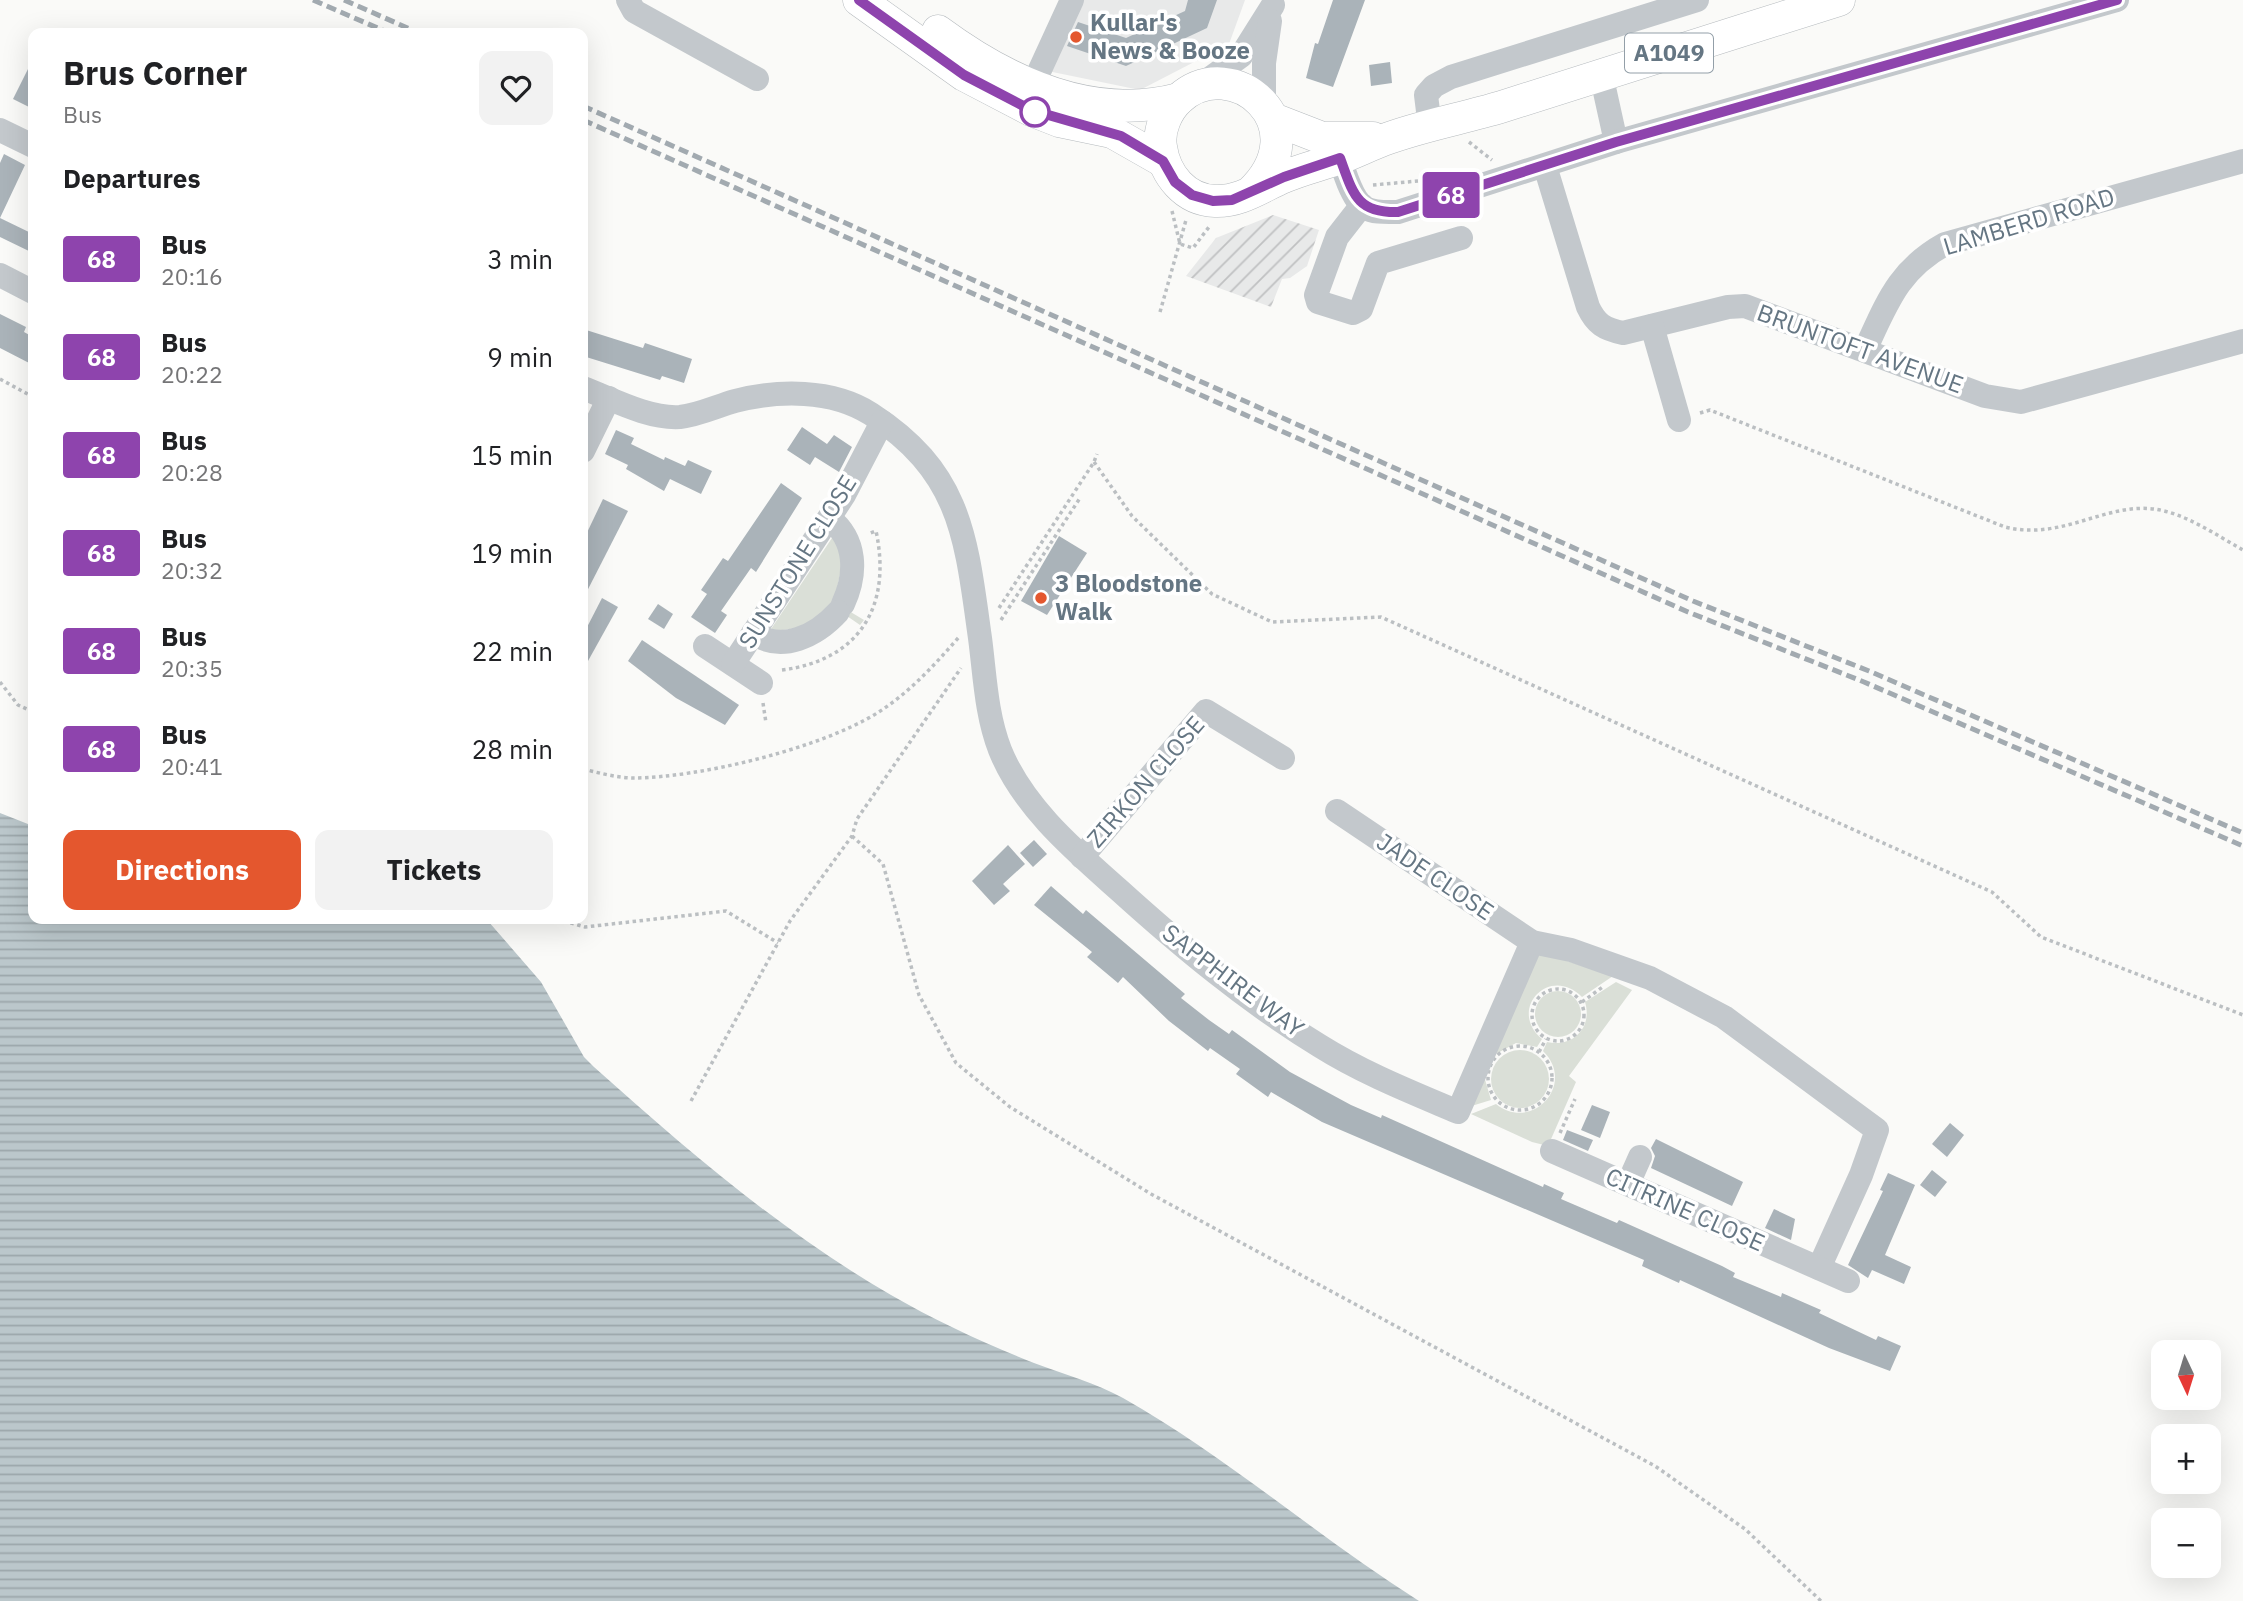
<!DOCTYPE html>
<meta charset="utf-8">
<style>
:root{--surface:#fff;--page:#f2f2f2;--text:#202124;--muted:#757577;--accent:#e4572e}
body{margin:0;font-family:"IBM Plex Sans",sans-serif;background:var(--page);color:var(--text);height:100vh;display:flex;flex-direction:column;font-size:26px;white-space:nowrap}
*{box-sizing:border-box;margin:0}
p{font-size:23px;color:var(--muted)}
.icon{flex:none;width:38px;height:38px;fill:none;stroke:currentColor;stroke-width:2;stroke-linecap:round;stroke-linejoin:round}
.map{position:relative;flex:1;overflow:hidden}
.details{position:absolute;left:28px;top:28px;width:560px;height:896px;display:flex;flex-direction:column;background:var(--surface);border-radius:14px;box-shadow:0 7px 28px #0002}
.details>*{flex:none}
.badge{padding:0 14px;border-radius:5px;font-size:24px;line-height:46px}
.needle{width:46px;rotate:176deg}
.tools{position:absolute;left:2151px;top:1340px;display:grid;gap:14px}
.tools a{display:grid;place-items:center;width:70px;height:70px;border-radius:14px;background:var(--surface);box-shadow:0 7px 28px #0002;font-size:35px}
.map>.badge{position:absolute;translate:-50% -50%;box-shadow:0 0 0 4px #fff}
h2{padding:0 35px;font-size:26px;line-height:63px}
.round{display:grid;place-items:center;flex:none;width:74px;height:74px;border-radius:14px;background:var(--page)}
.overview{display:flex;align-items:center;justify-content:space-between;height:119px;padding:0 35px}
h1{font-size:33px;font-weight:700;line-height:52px}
.button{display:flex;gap:14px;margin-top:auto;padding:14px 35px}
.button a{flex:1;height:80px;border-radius:14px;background:var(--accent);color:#fff;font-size:28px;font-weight:700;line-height:80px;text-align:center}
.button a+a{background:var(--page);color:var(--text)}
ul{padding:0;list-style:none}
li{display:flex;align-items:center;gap:21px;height:98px;padding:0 35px}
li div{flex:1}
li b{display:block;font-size:26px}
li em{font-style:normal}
li .badge{min-width:77px;font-weight:700;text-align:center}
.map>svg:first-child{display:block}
.built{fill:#e8e9e9}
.industrial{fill:url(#industrial-furrows)}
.grass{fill:#dadfd7}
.water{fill:url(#water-rules)}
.building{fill:#aab3b9}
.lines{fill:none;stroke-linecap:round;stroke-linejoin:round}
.major-casing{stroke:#b5babe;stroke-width:33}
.path{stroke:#bbbfc2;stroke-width:3.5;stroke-dasharray:3.5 3.5;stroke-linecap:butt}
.minor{stroke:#c3c8cc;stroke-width:24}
.major{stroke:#fff;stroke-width:32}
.rail{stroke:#a2aab0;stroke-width:5;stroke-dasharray:10 5;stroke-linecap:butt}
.line-casing{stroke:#fff;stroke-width:16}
.line{stroke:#8e44ad;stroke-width:10}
.poi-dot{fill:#e4572e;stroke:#fff;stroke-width:2.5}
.stop-dot{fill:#fff;stroke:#8e44ad;stroke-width:3.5}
.labels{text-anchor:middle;stroke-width:7;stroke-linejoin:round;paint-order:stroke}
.shield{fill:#fff;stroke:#939fa8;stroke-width:2}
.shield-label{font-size:23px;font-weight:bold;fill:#657683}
.poi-label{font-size:24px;font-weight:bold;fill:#657683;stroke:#fff;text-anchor:start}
.street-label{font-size:24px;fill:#657683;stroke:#fff}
</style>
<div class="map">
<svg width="2243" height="1601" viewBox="0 0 2243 1601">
<defs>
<pattern id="industrial-furrows" width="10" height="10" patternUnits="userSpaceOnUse" patternTransform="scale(1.75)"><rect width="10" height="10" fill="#e8e9e9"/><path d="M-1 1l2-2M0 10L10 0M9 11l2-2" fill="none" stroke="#c0c1c2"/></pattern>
<pattern id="water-rules" width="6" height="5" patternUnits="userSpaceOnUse" patternTransform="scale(1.75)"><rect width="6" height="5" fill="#bbc7cb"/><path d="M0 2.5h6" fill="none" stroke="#9ca6aa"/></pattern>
</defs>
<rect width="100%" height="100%" fill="#fafaf8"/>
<path class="built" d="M1063,0H1245L1229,44L1140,90L1033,68Z"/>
<path class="industrial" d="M1273,215L1319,230L1307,266L1290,278L1282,279L1271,307L1186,276L1216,238Z"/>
<g class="grass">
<path d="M834,535L843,560L834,602L864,620L860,625L831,605L803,627L769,632Z"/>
<path d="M1546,954L1613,976L1582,997C1549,964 1507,1010 1542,1039L1537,1047L1516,1043L1494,1055L1484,1076L1491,1100L1465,1108L1533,956Z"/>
<path d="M1616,982L1632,990L1569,1076L1576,1082L1548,1146L1532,1142L1471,1114L1496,1104C1532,1133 1577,1084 1543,1051L1547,1042C1572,1048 1593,1028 1585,1002Z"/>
<circle cx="1558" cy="1014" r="23"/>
<circle cx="1520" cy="1079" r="29"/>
</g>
<path class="water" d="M0,813L33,826V919H480L488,921L541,982L584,1057L594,1067C688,1151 782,1232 891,1295C936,1321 986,1344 1034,1363C1063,1374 1096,1383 1123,1398C1227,1457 1318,1537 1419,1601H0Z"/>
<g class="building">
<path d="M1188,0H1217L1207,28L1126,66L1067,46L1078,22L1126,38L1185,11Z"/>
<path d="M1333,0H1365L1333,87L1306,78L1315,43L1318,44Z"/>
<path d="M33,59V109L13,99Z"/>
<path d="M1390,62L1392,83L1371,86L1369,65Z"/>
<path d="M4,154L25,165L0,218L33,234V253L0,237V163Z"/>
<path d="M0,314L26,327L24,332L33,337V365L0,348Z"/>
<path d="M583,329L643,348L645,343L692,359L684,383L662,376L660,380L583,356Z"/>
<path d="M802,427L827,444L834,435L852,447L839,472L815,457L810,465L787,450Z"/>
<path d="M616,430L634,438L631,444L664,460L665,457L685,466L688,460L712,471L701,494L670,479L664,491L626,469L628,465L605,454Z"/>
<path d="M781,483L802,498L756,572L751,568L721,611L727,615L715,633L691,617L707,594L701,590L723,558L728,561Z"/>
<path d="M603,499L628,511L583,599V541Z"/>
<path d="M1059,536L1087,553L1047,615L1021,601Z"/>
<path d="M602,598L618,607L583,670V635Z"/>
<path d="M658,604L673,614L664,629L648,619Z"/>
<path d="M642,640L739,705L725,725L676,698L628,661Z"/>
<path d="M1034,840L1047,854L1033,867L1020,853Z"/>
<path d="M1008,845L1025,864L1003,884L1010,891L994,905L972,881Z"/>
<path d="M1051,886L1083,914L1086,910L1185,994L1181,998L1209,1020L1229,1034L1232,1030L1290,1072L1351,1105L1381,1118L1382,1115L1543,1187L1544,1184L1564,1193L1561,1199L1617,1223L1619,1220L1722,1266L1735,1273L1733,1277L1781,1297L1782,1293L1821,1310L1819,1313L1876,1340L1878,1336L1901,1346L1890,1371L1829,1348L1680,1280L1679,1283L1642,1266L1644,1260L1322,1122L1271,1092L1268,1097L1236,1074L1240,1069L1210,1048L1208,1051L1169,1021L1123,977L1118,983L1087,957L1092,952L1034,905Z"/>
<path d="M1592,1105L1610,1112L1600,1138L1581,1130Z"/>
<path d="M1950,1123L1964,1135L1947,1157L1932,1144Z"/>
<path d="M1567,1130L1593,1140L1588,1151L1563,1140Z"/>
<path d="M1656,1139L1743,1182L1732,1206L1651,1168L1655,1156L1651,1148Z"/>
<path d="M1932,1170L1947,1182L1935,1197L1920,1185Z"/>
<path d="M1888,1173L1915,1185L1885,1255L1911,1267L1904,1284L1872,1270L1868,1278L1848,1265L1883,1191L1880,1190Z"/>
<path d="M1774,1209L1795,1219L1791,1240L1765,1228Z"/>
</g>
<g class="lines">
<g class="major-casing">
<g id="major">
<path d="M859,0L964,75L1031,110L1059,121L1112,132L1163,161"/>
<path d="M938,31C1007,82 1092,122 1179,99"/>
<path d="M1273,119L1322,138H1373"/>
<path d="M1250,193C1321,126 1233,50 1179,99C1167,110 1158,130 1161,147C1165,175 1185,200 1215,201C1241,202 1262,186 1284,177C1302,169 1321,165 1340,158C1356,152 1372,144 1389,138C1425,125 1464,118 1501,107C1613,72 1726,35 1839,0"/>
</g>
</g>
<g class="path">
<path d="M1469,142L1492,160"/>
<path d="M1373,185L1418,181"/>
<path d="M1172,211L1180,244L1193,248L1209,227"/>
<path d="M1160,312L1186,220"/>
<path d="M0,379L33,397"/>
<path d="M1700,413L1710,410L2005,527C2062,541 2104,503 2154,509C2185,513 2216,535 2243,550"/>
<path d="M1094,462L1132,516L1212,594L1272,622L1381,617L1992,892L2041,937L2243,1015"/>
<path d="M999,608L1094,462L1097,454"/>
<path d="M1001,620L1080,498"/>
<path d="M782,670C860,660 892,606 876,531L868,534"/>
<path d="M0,682L18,705L33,712"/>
<path d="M763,703L766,723"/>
<path d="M583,769C599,773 618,778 635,778C700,777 806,751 863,721C902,701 931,669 959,637"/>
<path d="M852,836L883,864L919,995L956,1063L1010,1107L1151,1194L1655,1466L1745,1529L1821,1601"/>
<path d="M557,919L585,927L726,911L778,943"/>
<circle cx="1558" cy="1015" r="26"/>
<path d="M1582,1002L1604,986"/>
<circle cx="1520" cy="1078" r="32"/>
<path d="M1539,1052L1546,1039"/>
<path d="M691,1101L790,921L852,836L857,819L961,668"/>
<path d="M1560,1133L1575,1099"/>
</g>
<g class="minor">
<path d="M628,0L634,11L757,79"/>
<path d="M1601,74L1616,142"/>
<path d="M1201,85L1241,56L1273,5"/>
<path d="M1032,87L1072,0"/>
<path d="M1264,104V63L1270,21"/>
<path d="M1430,127L1426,95L1434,86L1451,77L1697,0"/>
<path d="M0,130L33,146"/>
<path d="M1335,142C1340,158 1350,199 1365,208C1374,213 1387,212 1398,212L1616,142L2117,0"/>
<path d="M1545,166L1588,307C1596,324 1604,329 1623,333L1728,307L1745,306L1985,396L2021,402L2243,341"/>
<path d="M1362,205L1337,237L1316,295L1318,302L1353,313L1361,309L1378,263L1461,238"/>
<path d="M0,275L33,292"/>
<path d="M1652,326L1679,420"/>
<path d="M1865,350C1887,303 1898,270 1945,244L2243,161"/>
<path d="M583,388C612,399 648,419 680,417C699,415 717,406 735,401C778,390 832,389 871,414C962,473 966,538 980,638C985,676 986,714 1000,750C1023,807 1074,850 1119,890C1182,947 1248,1002 1320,1046C1363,1073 1411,1092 1458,1112L1532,942"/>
<path d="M583,451L609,398"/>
<path d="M829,518C857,540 857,574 843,604"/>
<path d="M753,633C782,653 816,636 838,612"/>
<path d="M705,646L761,683"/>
<path d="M733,664L844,495L882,422"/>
<path d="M1337,811L1532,942L1571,950L1650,978L1724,1017L1877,1130L1861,1175L1819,1268"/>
<path d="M1082,857L1206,711L1283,758"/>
<path d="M1552,1151L1848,1281"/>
<path d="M1628,1184L1640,1157"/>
</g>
<use href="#major" class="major"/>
<g class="rail">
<path d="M313,0L389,33"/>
<path d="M344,0L419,33"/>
<path d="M583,106L1693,601L1869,671L2243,833"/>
<path d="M583,120L1688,612L1864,682L2243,846"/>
</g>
</g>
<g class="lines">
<g class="line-casing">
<path id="line" d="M859,0L964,75L1031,110L1121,136L1163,161L1175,182L1192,195L1213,201L1232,200L1284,177L1340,158C1353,193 1356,213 1398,212L1616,142L2117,0"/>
</g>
<use href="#line" class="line"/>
</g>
<g class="poi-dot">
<circle cx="1076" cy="37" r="7"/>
<circle cx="1041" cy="598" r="7"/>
</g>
<circle class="stop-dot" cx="1035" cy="112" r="14"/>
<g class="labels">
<rect class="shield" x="1625" y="33.5" width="88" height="39" rx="5"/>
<g class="shield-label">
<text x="1669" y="61">A1049</text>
</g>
<g class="poi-label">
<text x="1090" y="31">Kullar's<tspan x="1090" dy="28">News &amp; Booze</tspan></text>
<text x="1055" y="592">3 Bloodstone<tspan x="1055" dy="28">Walk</tspan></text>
</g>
<g class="street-label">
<text transform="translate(2029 222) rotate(-17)" y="8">LAMBERD ROAD</text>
<text transform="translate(1860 349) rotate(20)" y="8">BRUNTOFT AVENUE</text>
<text transform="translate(798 562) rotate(-58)" y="8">SUNSTONE CLOSE</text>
<text transform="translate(1146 782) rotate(-49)" y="8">ZIRKON CLOSE</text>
<text transform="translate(1435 877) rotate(34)" y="8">JADE CLOSE</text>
<text transform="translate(1233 981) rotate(37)" y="8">SAPPHIRE WAY</text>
<text transform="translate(1685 1210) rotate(24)" y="8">CITRINE CLOSE</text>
</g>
</g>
</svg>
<div class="tools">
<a><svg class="needle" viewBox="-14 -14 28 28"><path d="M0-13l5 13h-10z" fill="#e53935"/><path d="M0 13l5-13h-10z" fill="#757577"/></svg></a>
<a>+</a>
<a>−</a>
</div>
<b class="badge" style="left:1451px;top:195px;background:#8e44ad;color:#fff">68</b>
<section class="details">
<div class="overview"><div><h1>Brus Corner</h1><p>Bus</p></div><a class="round"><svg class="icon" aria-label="heart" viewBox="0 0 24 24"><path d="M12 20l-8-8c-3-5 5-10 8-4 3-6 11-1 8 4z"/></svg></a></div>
<h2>Departures</h2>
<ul>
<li><span class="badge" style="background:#8e44ad;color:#fff">68</span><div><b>Bus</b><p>20:16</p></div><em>3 min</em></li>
<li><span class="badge" style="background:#8e44ad;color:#fff">68</span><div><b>Bus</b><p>20:22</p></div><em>9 min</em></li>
<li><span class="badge" style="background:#8e44ad;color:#fff">68</span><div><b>Bus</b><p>20:28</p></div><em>15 min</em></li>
<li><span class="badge" style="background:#8e44ad;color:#fff">68</span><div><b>Bus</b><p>20:32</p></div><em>19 min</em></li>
<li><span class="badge" style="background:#8e44ad;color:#fff">68</span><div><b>Bus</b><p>20:35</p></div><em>22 min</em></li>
<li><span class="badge" style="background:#8e44ad;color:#fff">68</span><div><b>Bus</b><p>20:41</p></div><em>28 min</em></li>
</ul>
<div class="button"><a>Directions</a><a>Tickets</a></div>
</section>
</div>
